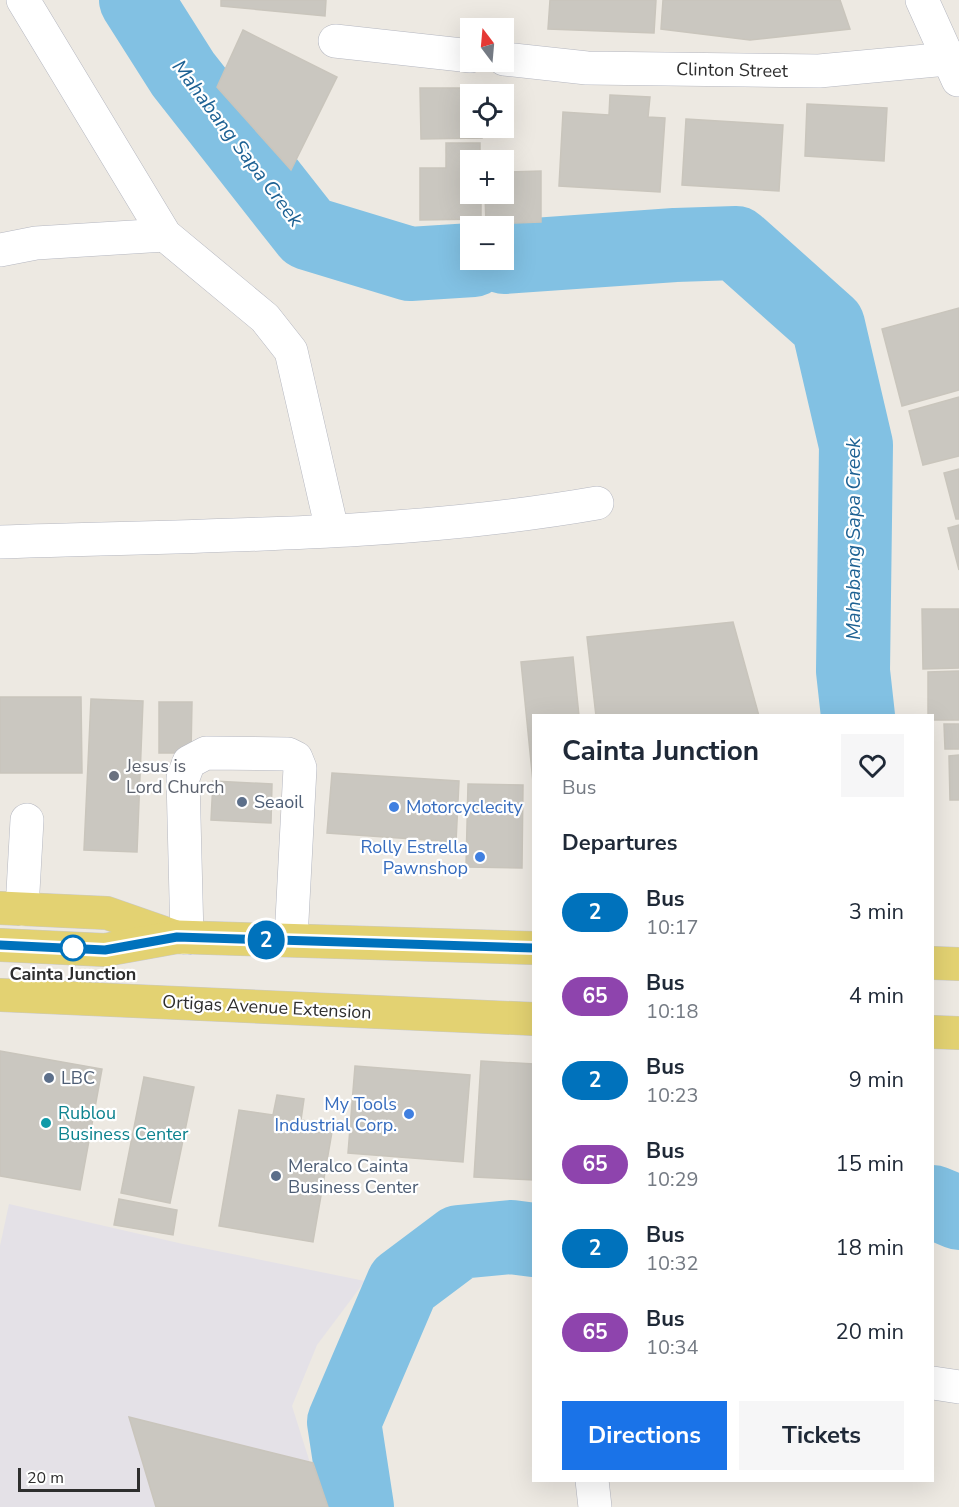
<!DOCTYPE html>
<meta charset="utf-8">
<style>
:root{--surface:#fff;--page:#f6f6f7;--text:#1f2937;--muted:#747a83;--accent:#1a73e8}
body{margin:0;font-family:"Nunito Sans",sans-serif;background:var(--page);color:var(--text);height:100vh;display:flex;flex-direction:column;font-size:22px;white-space:nowrap}
*{box-sizing:border-box;margin:0}
p{font-size:20px;color:var(--muted)}
.icon{flex:none;width:33px;height:33px;fill:none;stroke:currentColor;stroke-width:2;stroke-linecap:round;stroke-linejoin:round}
.map{position:relative;flex:1;overflow:hidden}
.details{position:absolute;left:532px;top:714px;width:402px;height:768px;display:flex;flex-direction:column;background:var(--surface);border-radius:0px;box-shadow:0 6px 24px #0002}
.details>*{flex:none}
.badge{padding:0 12px;border-radius:20px;font-size:21px;line-height:39px}
.needle{width:39px;rotate:344deg}
.tools{position:absolute;left:460px;top:18px;display:grid;gap:12px}
.tools a{display:grid;place-items:center;width:54px;height:54px;border-radius:0px;background:var(--surface);box-shadow:0 6px 24px #0002;font-size:30px}
.scale{position:absolute;left:18px;bottom:15px;width:122px;box-sizing:border-box;padding-left:6px;border:3px solid #2e2e2e;border-top:0;font-size:16px;line-height:21px;white-space:nowrap;color:#2e2e2e;-webkit-text-stroke:4px #fff;paint-order:stroke}
.map>.badge{position:absolute;translate:-50% -50%;box-shadow:0 0 0 3px #fff}
h2{padding:0 30px;font-size:22px;line-height:54px}
.round{display:grid;place-items:center;flex:none;width:63px;height:63px;border-radius:0px;background:var(--page)}
.summary{display:flex;align-items:center;justify-content:space-between;height:102px;padding:0 30px}
h1{font-size:28px;font-weight:700;line-height:45px}
.cta{display:flex;gap:12px;margin-top:auto;padding:12px 30px}
.cta a{flex:1;height:69px;border-radius:0px;background:var(--accent);color:#fff;font-size:24px;font-weight:700;line-height:69px;text-align:center}
.cta a+a{background:var(--page);color:var(--text)}
ul{padding:0;list-style:none}
li{display:flex;align-items:center;gap:18px;height:84px;padding:0 30px}
li div{flex:1}
li b{display:block;font-size:22px}
li em{font-style:normal}
li .badge{min-width:66px;font-weight:700;text-align:center}
.map>svg:first-child{display:block}
.industrial{fill:#e4e1e7}
.lines{fill:none;stroke-linecap:round;stroke-linejoin:round}
.river{stroke:#82c1e3;stroke-width:74}
.building{fill:#cac7c0;stroke:#c9c5bc;stroke-width:1.5}
.minor-casing{stroke:#b5b7c0;stroke-width:34}
.major-casing{stroke:#c9c9c9;stroke-width:34}
.minor{stroke:#fff;stroke-width:33}
.major{stroke:#e3d272;stroke-width:33}
.line-casing{stroke:#fff;stroke-width:14}
.line{stroke:#0072bc;stroke-width:9}
.worship-dot{fill:#6b7280;stroke:#fff;stroke-width:2}
.service-dot{fill:#5c6f8a;stroke:#fff;stroke-width:2}
.shop-dot{fill:#3f7fe0;stroke:#fff;stroke-width:2}
.stop-dot{fill:#fff;stroke:#0072bc;stroke-width:3}
.culture-dot{fill:#0f9aa8;stroke:#fff;stroke-width:2}
.labels{text-anchor:middle;stroke-width:4.5;stroke-linejoin:round;paint-order:stroke}
.street-label{font-size:18px;fill:#2e2e2e;stroke:#fff}
.worship-label{font-size:18px;fill:#5b616d;stroke:#fff;text-anchor:start}
.service-label{font-size:18px;fill:#4e5e75;stroke:#fff;text-anchor:start}
.shop-label{font-size:18px;fill:#366cbe;stroke:#fff;text-anchor:end}
.stop-label{font-size:18px;font-weight:bold;fill:#2e2e2e;stroke:#fff}
.culture-label{font-size:18px;fill:#0d838f;stroke:#fff;text-anchor:start}
.water-label{font-size:20px;font-style:italic;fill:#1d6193;stroke:#fff}
</style>
<div class="map">
<svg width="959" height="1507" viewBox="0 0 959 1507">
<rect width="100%" height="100%" fill="#ede9e2"/>
<path class="industrial" d="M9,1204L183,1244L365,1281L317,1345L292,1406L324,1507H0V1246Z"/>
<g class="lines">
<g class="river">
<path d="M136,0L183,74L308,233L410,264L473,260"/>
<path d="M504,257L675,245L736,243L828,325L856,445L853,671L858,716"/>
<path d="M933,1202L959,1213"/>
<path d="M357,1507L344,1422L403,1284L459,1242L511,1237L534,1240"/>
</g>
</g>
<g class="building">
<path d="M221,0H326L325,16L221,6Z"/>
<path d="M550,0H656L654,33L548,29Z"/>
<path d="M663,0H840L850,29L750,40L661,29Z"/>
<path d="M243,30L337,77L291,170L217,87Z"/>
<path d="M420,88H482V94H471V128H482V138L421,139Z"/>
<path d="M610,95L650,97L648,117L665,118L660,192L559,186L563,112L609,115Z"/>
<path d="M807,104L887,108L884,161L805,156Z"/>
<path d="M686,119L783,125L779,191L682,185Z"/>
<path d="M446,143H480V160H471V194H481V219L420,220V168H446Z"/>
<path d="M541,171V222L486,224L485,194H504V172Z"/>
<path d="M959,308V390L902,406L882,329Z"/>
<path d="M959,397V456L923,465L909,411Z"/>
<path d="M959,469V519H956L944,473Z"/>
<path d="M959,525V570L948,528Z"/>
<path d="M922,609H959V668L923,669Z"/>
<path d="M733,622L759,716H596L587,637Z"/>
<path d="M573,657L579,716H534V792L521,662Z"/>
<path d="M959,671V720H933V716H928V672Z"/>
<path d="M0,697H81L82,773H0Z"/>
<path d="M91,699L143,701L137,852L84,850Z"/>
<path d="M159,702H192L191,753H159Z"/>
<path d="M944,724H959V749H945Z"/>
<path d="M959,755V800H950L949,756Z"/>
<path d="M332,773L459,781L456,842L327,833Z"/>
<path d="M213,781L272,784L271,823L211,820Z"/>
<path d="M468,784L523,785L522,868L466,867Z"/>
<path d="M0,1051L102,1069L80,1190L0,1176Z"/>
<path d="M481,1061L534,1064V1180L474,1177Z"/>
<path d="M355,1066L470,1075L463,1162L348,1153Z"/>
<path d="M144,1077L194,1087L170,1203L121,1193Z"/>
<path d="M277,1095L304,1099L301,1120L333,1126L313,1242L219,1226L239,1110L273,1115Z"/>
<path d="M119,1199L177,1210L173,1235L114,1225Z"/>
<path d="M129,1417L313,1463L328,1507H156Z"/>
</g>
<g class="lines">
<g class="minor-casing">
<g id="minor">
<path d="M23,0L165,235L265,318L291,351L332,530"/>
<path d="M922,0L958,80"/>
<path d="M335,41L471,56"/>
<path d="M504,59L587,68L819,71L959,58"/>
<path d="M0,250L36,243L165,235"/>
<path d="M0,542C198,535 402,537 597,503"/>
<path d="M22,909L27,820"/>
<path d="M187,938L183,778L189,762L206,753L288,754L296,758L300,768L291,939"/>
<path d="M933,1383L959,1387"/>
<path d="M592,1480L595,1507"/>
</g>
</g>
<g class="major-casing">
<g id="major">
<path d="M0,908L107,913L173,936"/>
<path d="M0,945L105,950L177,937L534,948"/>
<path d="M933,963L959,964"/>
<path d="M0,995L534,1019"/>
<path d="M933,1032L959,1033"/>
</g>
</g>
<use href="#minor" class="minor"/>
<use href="#major" class="major"/>
</g>
<g class="lines">
<g class="line-casing">
<path id="line" d="M0,945L105,950L177,937L534,948"/>
</g>
<use href="#line" class="line"/>
</g>
<circle class="worship-dot" cx="114" cy="776" r="6"/>
<g class="service-dot">
<circle cx="242" cy="802" r="6"/>
<circle cx="49" cy="1078" r="6"/>
<circle cx="276" cy="1176" r="6"/>
</g>
<g class="shop-dot">
<circle cx="394" cy="807" r="6"/>
<circle cx="480" cy="857" r="6"/>
<circle cx="409" cy="1114" r="6"/>
</g>
<circle class="stop-dot" cx="73" cy="948" r="12"/>
<circle class="culture-dot" cx="46" cy="1123" r="6"/>
<g class="labels">
<g class="street-label">
<text transform="translate(732 70) rotate(1)" y="6">Clinton Street</text>
<text transform="translate(267 1007) rotate(3)" y="6">Ortigas Avenue Extension</text>
</g>
<g class="worship-label">
<text x="126" y="772">Jesus is<tspan x="126" dy="21">Lord Church</tspan></text>
</g>
<g class="service-label">
<text x="254" y="808">Seaoil</text>
<text x="61" y="1084">LBC</text>
<text x="288" y="1172">Meralco Cainta<tspan x="288" dy="21">Business Center</tspan></text>
</g>
<g class="shop-label">
<text x="406" y="813" text-anchor="start">Motorcyclecity</text>
<text x="468" y="853">Rolly Estrella<tspan x="468" dy="21">Pawnshop</tspan></text>
<text x="397" y="1110">My Tools<tspan x="397" dy="21">Industrial Corp.</tspan></text>
</g>
<g class="stop-label">
<text x="73" y="980">Cainta Junction</text>
</g>
<g class="culture-label">
<text x="58" y="1119">Rublou<tspan x="58" dy="21">Business Center</tspan></text>
</g>
<g class="water-label">
<text transform="translate(238 143) rotate(53)" y="7">Mahabang Sapa Creek</text>
<text transform="translate(853 539) rotate(-90)" y="7">Mahabang Sapa Creek</text>
</g>
</g>
</svg>
<div class="tools">
<a><svg class="needle" viewBox="-14 -14 28 28"><path d="M0-13l5 13h-10z" fill="#e53935"/><path d="M0 13l5-13h-10z" fill="#747a83"/></svg></a>
<a><svg class="icon" aria-label="locate" viewBox="0 0 24 24"><circle cx="12" cy="12" r="6"/><path d="M12 2v4M12 18v4M2 12h4M18 12h4"/></svg></a>
<a>+</a>
<a>−</a>
</div>
<div class="scale">20 m</div>
<b class="badge" style="left:266px;top:940px;background:#0072bc;color:#fff">2</b>
<section class="details">
<div class="summary"><div><h1>Cainta Junction</h1><p>Bus</p></div><a class="round"><svg class="icon" aria-label="heart" viewBox="0 0 24 24"><path d="M12 20l-8-8c-3-5 5-10 8-4 3-6 11-1 8 4z"/></svg></a></div>
<h2>Departures</h2>
<ul>
<li><span class="badge" style="background:#0072bc;color:#fff">2</span><div><b>Bus</b><p>10:17</p></div><em>3 min</em></li>
<li><span class="badge" style="background:#8e44ad;color:#fff">65</span><div><b>Bus</b><p>10:18</p></div><em>4 min</em></li>
<li><span class="badge" style="background:#0072bc;color:#fff">2</span><div><b>Bus</b><p>10:23</p></div><em>9 min</em></li>
<li><span class="badge" style="background:#8e44ad;color:#fff">65</span><div><b>Bus</b><p>10:29</p></div><em>15 min</em></li>
<li><span class="badge" style="background:#0072bc;color:#fff">2</span><div><b>Bus</b><p>10:32</p></div><em>18 min</em></li>
<li><span class="badge" style="background:#8e44ad;color:#fff">65</span><div><b>Bus</b><p>10:34</p></div><em>20 min</em></li>
</ul>
<div class="cta"><a>Directions</a><a>Tickets</a></div>
</section>
</div>
